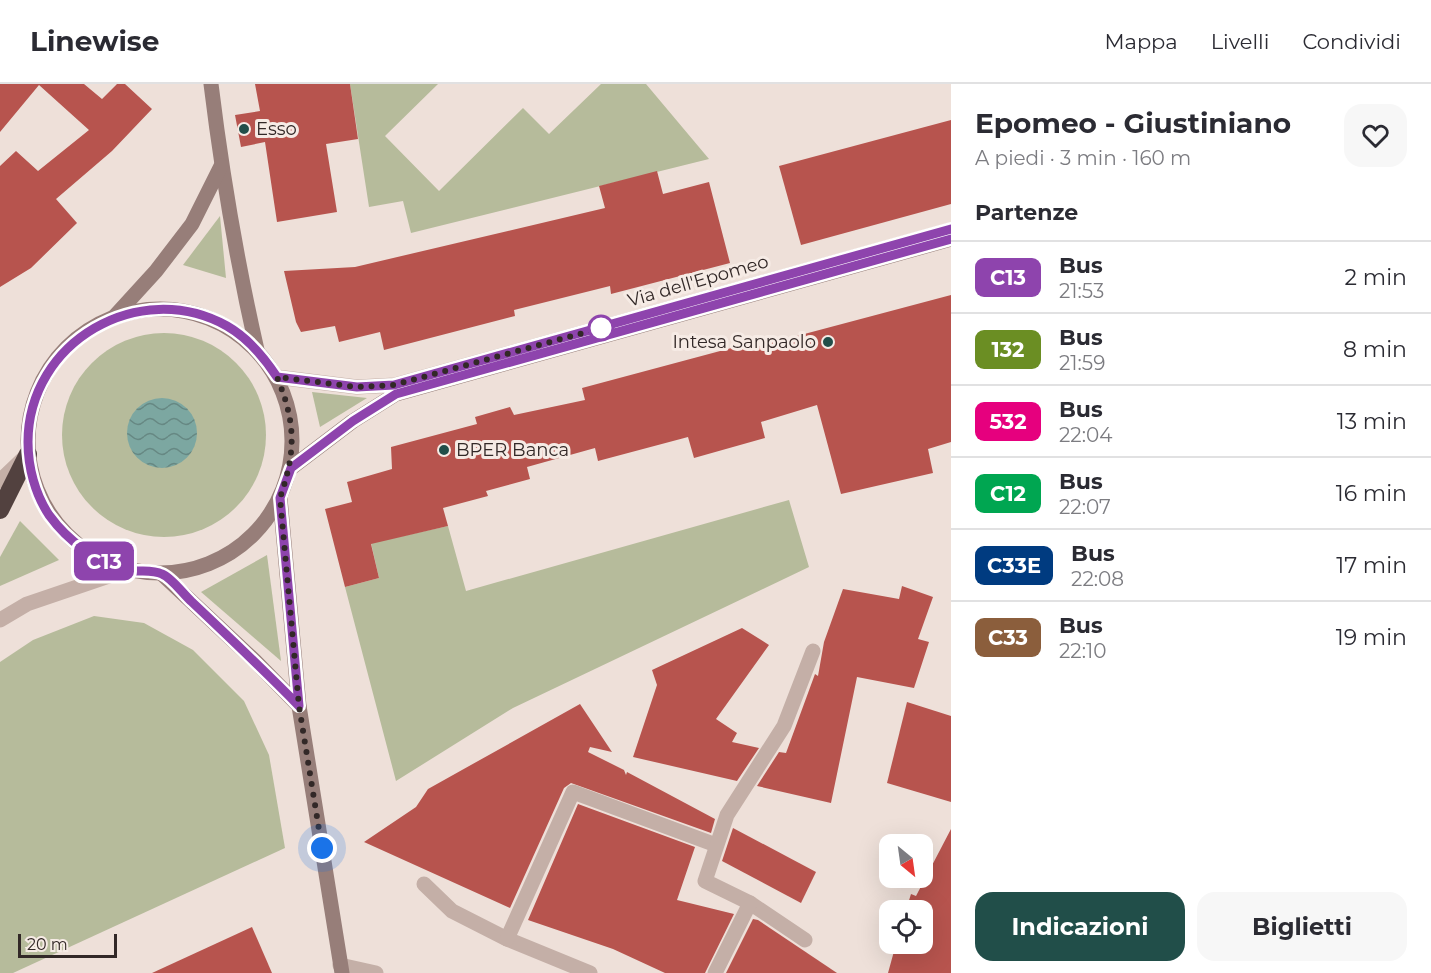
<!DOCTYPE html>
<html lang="it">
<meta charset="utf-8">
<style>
:root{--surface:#fff;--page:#f7f7f7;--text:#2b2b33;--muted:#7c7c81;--line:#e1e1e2;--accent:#214e49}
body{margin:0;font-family:Montserrat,sans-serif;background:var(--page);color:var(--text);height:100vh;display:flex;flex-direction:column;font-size:22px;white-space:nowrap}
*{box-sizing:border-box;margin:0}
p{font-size:20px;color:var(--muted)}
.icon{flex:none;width:33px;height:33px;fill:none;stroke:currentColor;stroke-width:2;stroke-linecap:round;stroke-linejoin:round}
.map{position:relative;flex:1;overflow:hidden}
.panel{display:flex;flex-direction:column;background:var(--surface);width:480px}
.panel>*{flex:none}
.badge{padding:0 12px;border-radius:9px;font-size:21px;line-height:39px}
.needle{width:39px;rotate:151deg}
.controls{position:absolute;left:879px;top:750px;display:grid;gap:12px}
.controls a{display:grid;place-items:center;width:54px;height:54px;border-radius:12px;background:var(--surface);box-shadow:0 6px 24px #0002;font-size:30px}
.scale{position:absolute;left:18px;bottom:15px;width:99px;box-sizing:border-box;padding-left:6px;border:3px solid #322827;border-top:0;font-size:16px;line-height:21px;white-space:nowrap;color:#322827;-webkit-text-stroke:4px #f6ebe5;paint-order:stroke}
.you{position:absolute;width:30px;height:30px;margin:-15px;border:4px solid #fff;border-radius:50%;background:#1a73e8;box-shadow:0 0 0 9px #1a73e833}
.map>.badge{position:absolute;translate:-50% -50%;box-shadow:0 0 0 3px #fff}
h2{padding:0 24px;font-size:22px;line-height:54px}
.round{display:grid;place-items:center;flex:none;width:63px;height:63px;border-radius:18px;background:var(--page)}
.overview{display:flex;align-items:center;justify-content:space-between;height:102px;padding:0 24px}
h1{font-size:28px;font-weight:700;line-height:45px}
.primary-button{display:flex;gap:12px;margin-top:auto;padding:12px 24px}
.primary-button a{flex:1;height:69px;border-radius:18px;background:var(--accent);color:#fff;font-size:24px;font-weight:700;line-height:69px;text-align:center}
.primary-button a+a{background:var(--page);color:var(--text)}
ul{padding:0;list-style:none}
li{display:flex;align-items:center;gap:18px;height:72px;padding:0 24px;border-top:2px solid var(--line)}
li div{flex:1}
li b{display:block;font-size:22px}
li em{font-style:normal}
li .badge{min-width:66px;font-weight:700;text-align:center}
header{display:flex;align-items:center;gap:36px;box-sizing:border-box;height:84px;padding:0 30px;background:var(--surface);border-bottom:2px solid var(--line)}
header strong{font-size:28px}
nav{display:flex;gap:33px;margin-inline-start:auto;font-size:21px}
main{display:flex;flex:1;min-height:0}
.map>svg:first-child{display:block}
.grass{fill:#b6bb9b}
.water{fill:url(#water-waves)}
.building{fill:#b7544e}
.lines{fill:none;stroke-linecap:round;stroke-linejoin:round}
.lane{stroke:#c4afa7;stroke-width:15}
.street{stroke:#c4afa7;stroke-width:15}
.secondary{stroke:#977e79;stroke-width:15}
.highway{stroke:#52413f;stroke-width:18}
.line-casing{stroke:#fff;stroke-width:14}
.line{stroke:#8e44ad;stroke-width:9}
.walk{stroke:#322827;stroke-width:6;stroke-dasharray:0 10.8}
.poi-dot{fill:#214e49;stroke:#f6ebe5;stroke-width:2}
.stop-dot{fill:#fff;stroke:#8e44ad;stroke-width:3}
.labels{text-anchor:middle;stroke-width:6;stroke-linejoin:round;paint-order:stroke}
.poi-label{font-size:18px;fill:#322827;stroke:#f6ebe5;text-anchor:start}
.street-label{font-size:18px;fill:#322827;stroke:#f6ebe5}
</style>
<header>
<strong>Linewise</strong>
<nav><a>Mappa</a><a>Livelli</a><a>Condividi</a></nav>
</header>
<main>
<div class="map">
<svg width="951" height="889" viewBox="0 0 951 889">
<defs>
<pattern id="water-waves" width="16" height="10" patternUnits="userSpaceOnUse" patternTransform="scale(1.5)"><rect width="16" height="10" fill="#7ca7a1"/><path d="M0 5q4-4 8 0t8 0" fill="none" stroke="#668883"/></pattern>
</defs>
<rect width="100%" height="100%" fill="#eee0d9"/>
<g class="grass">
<path d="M350,0H438L385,52L439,107L523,24L549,50L601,0H646L709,75L411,149L403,117L369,123Z"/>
<path d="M220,132L226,194L183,181Z"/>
<circle cx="164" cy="351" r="102"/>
<path d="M312,308L367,314L320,343Z"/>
<path d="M789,416L809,483L513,624L396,697L345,503L379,494L371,459L448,442L466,507Z"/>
<path d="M20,437L59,476L0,502V473Z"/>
<path d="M267,471L281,577L201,508Z"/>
<path d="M94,532L144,539L193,566L244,617L269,671L285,764L13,889H0V578L33,556Z"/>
</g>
<circle class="water" cx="162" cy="349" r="35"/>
<g class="building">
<path d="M0,0H84L102,15L117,0H125L152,25L112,67L56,115L77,139L31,184L0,203V82L16,67L38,87L89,46L39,1L0,48Z"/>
<path d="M255,0H350L358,55L326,60L337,128L277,138L265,58L241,63L235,31L260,27Z"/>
<path d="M951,36V120L801,161L779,82Z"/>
<path d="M657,87L663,110L709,98L730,179L611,210L610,202L514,226L515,232L384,266L380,248L339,258L335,242L301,248L296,238L284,187L355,183L605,124L599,102Z"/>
<path d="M951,211V358L928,365L933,389L841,410L817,321L761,338L765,354L694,374L688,353L598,377L595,364L527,383L530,395L486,407L488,412L443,424L448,442L371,460L379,494L345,503L325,425L352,418L347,398L392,385L391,363L477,340L475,333L510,323L514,331L585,316L582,304L750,259L752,264Z"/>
<path d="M902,502L933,513L918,555L929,558L914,604L857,593L831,719L757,702L779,668L786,669L815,590L818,592L824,558L843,505L899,515Z"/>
<path d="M742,544L769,561L716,635L737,649L732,658L759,664L737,697L633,673L657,601L652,586Z"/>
<path d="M907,618L951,632V718L887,699Z"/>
<path d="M580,620L612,668L590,663L588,668L624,686L626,691L627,688L715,735L711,749L571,699L564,704L510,824L364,758L416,723L428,705Z"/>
<path d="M578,720L695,763L677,816L734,830L705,889H665L613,865L528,836Z"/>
<path d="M733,744L816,788L801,819L722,777Z"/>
<path d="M951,745V889H888L896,860H922V826H906L911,810L916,812Z"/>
<path d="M753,835L758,836L837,889H726Z"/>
<path d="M252,843L272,889H152Z"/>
</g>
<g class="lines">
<g class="lane">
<path d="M277,293L357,303L395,301L951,146"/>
<path d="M424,800L452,827L507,855L590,889"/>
<path d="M750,819L805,856"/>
<path d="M507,855L573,708L716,761"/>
<path d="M715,889L750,819L705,797L727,731L784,642L813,567"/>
</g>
<g class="street">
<path d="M0,397L24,374"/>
<path d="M0,536L27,520L127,486"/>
<path d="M340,881L376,889"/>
</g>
<g class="secondary">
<path d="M211,0C222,90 237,178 257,266"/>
<circle cx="160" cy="357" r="132"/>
<path d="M114,233L156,187L192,140L221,82"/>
<path d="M291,384L353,337L396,310L951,155"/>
<path d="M280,414L299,622L342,889"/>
<path d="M162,490L255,577L299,622"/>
</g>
<path class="highway" d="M0,426L28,370"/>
</g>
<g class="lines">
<g class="line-casing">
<path id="line" d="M951,145L394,301L357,303L277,293C264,273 248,254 227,242C139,193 28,258 28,358C28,383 35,410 49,431C68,457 95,476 126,485C137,489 151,485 162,490C172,494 183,510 192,518C228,552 264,586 299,622L280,414L291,384L353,337L396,310L951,155"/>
</g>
<use href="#line" class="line"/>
<path class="walk" d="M322,764L299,622L280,414C296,367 296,339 277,293L357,303L394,301L601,244"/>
</g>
<g class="poi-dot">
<circle cx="244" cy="45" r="6"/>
<circle cx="828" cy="258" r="6"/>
<circle cx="444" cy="366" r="6"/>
</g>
<circle class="stop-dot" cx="601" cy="244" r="12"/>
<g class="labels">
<g class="poi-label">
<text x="256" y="51">Esso</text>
<text x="816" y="264" text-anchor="end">Intesa Sanpaolo</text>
<text x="456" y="372">BPER Banca</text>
</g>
<g class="street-label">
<text transform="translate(698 197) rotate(-16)" y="6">Via dell'Epomeo</text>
</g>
</g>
</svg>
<div class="controls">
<a><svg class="needle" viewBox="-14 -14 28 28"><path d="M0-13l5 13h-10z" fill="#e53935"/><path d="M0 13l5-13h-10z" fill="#7c7c81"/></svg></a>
<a><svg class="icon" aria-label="locate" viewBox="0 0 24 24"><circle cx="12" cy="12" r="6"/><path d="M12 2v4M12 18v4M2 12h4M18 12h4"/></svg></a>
</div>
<div class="scale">20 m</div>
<div class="you" style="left:322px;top:764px"></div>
<b class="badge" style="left:104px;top:477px;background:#8e44ad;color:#fff">C13</b>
</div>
<section class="panel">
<div class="overview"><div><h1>Epomeo - Giustiniano</h1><p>A piedi · 3 min · 160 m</p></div><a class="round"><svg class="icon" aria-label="heart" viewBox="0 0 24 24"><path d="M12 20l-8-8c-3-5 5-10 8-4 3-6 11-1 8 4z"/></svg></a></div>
<h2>Partenze</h2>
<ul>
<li><span class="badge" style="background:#8e44ad;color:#fff">C13</span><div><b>Bus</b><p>21:53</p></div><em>2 min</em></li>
<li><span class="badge" style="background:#6b8e23;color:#fff">132</span><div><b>Bus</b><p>21:59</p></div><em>8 min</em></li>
<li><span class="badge" style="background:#e6007e;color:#fff">532</span><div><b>Bus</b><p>22:04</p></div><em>13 min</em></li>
<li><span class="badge" style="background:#00a651;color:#fff">C12</span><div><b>Bus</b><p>22:07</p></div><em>16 min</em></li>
<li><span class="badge" style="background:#003b80;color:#fff">C33E</span><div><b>Bus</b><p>22:08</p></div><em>17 min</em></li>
<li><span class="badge" style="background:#8b5e3c;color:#fff">C33</span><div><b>Bus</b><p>22:10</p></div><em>19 min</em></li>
</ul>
<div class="primary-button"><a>Indicazioni</a><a>Biglietti</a></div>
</section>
</main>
